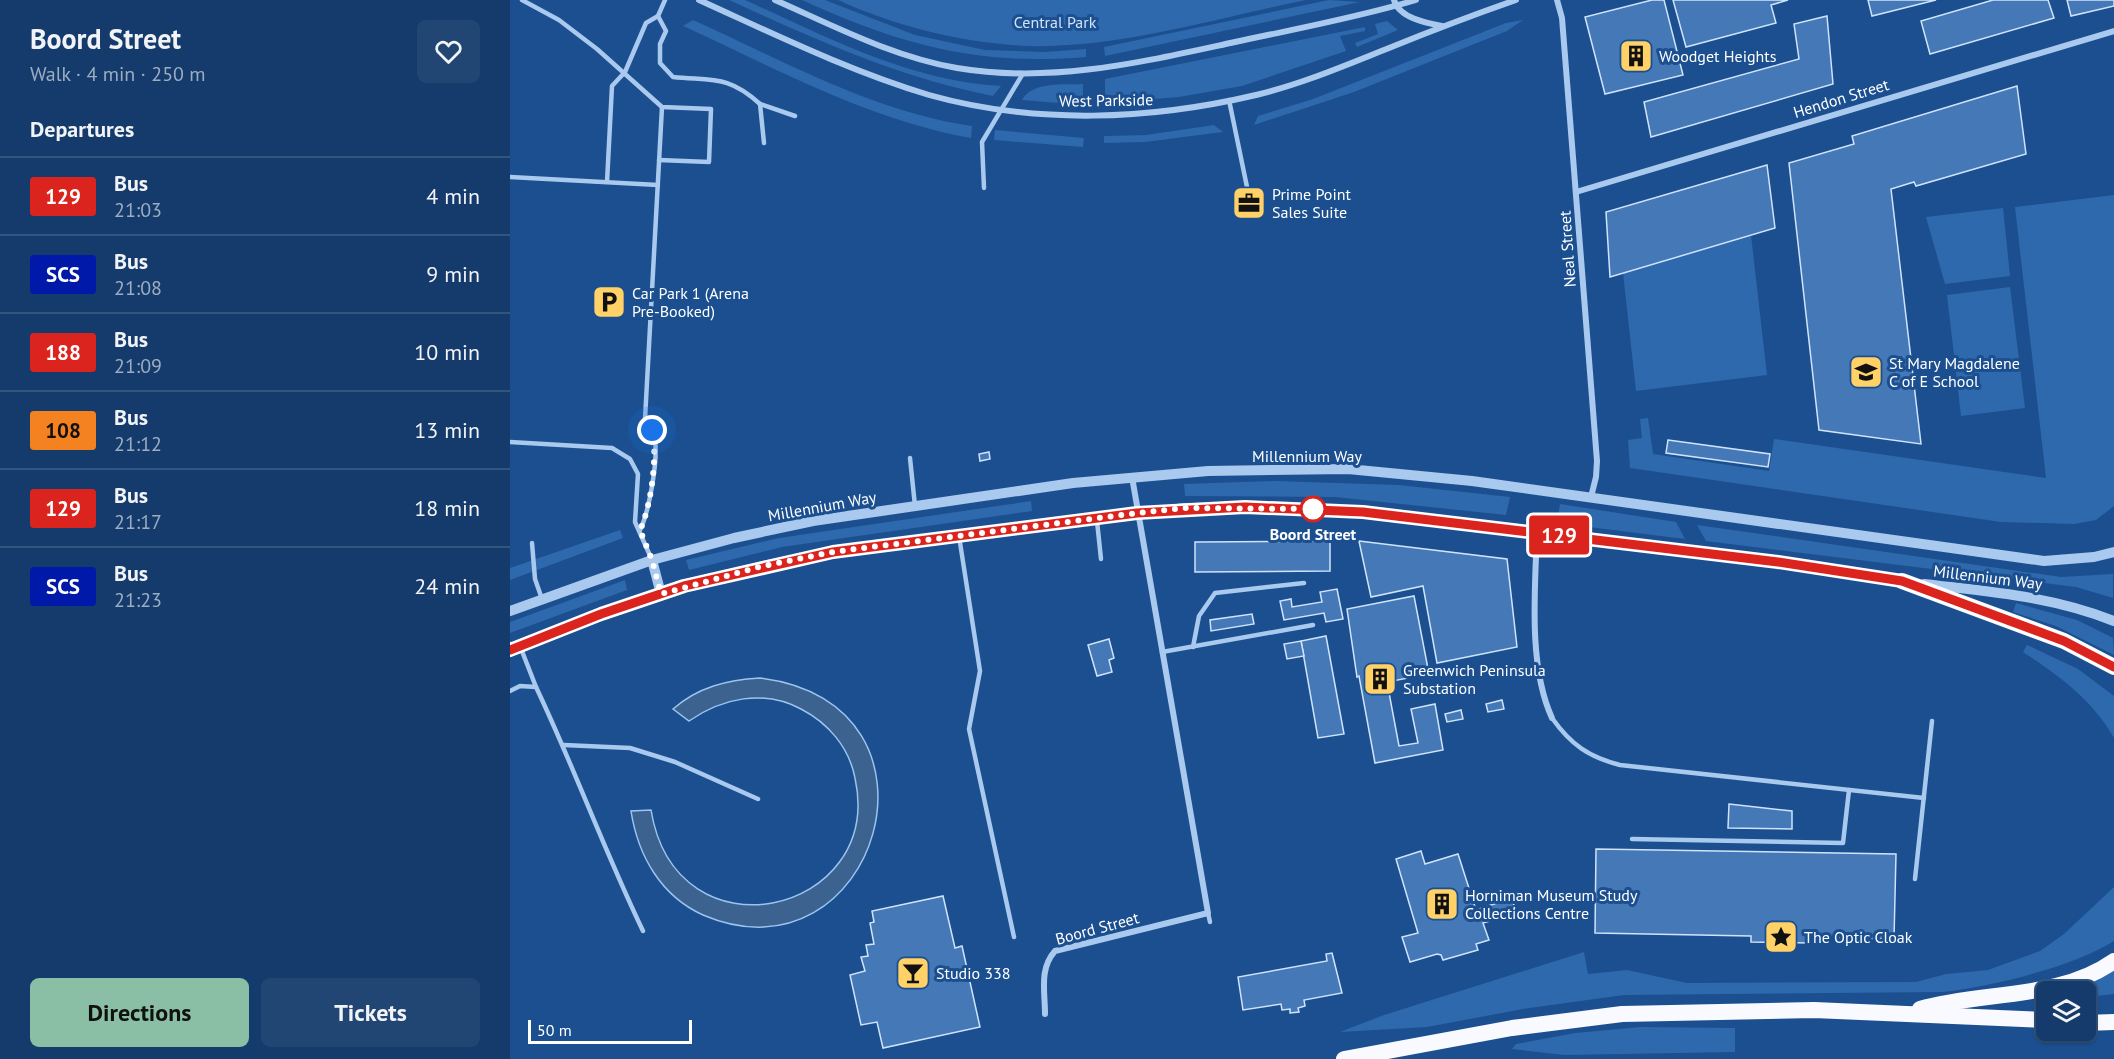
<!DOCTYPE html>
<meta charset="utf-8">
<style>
:root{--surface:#143b6b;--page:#214673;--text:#f1f3f6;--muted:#9dadc1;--line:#33557e;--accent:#8abfa5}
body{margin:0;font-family:"PT Sans",sans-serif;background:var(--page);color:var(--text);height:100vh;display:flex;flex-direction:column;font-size:22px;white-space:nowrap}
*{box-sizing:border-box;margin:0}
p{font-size:20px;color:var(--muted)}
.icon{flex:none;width:33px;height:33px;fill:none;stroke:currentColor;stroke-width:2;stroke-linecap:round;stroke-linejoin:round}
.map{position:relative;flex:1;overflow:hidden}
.sheet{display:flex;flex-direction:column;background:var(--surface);width:510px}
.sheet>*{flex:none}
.badge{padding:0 12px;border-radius:4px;font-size:21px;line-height:39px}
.fabs{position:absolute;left:1526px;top:981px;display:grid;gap:12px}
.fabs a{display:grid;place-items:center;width:60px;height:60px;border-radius:9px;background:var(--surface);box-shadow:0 2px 4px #0004,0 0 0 2px var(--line);font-size:30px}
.scale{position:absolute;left:18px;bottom:15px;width:164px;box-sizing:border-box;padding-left:6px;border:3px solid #fff;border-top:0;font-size:16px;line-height:21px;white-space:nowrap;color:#fff;-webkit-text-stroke:4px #1b4f8f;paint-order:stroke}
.you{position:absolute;width:30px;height:30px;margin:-15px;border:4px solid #fff;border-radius:50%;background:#1a73e8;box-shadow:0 0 0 9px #1a73e833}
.map>.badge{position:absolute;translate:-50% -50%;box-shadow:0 0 0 3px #fff}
h2{padding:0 30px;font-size:22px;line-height:54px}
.round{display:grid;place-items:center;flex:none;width:63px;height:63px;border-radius:9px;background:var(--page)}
.overview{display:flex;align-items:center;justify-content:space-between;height:102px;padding:0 30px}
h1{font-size:28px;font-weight:800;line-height:45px}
.cta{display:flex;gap:12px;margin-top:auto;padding:12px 30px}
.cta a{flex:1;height:69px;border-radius:9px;background:var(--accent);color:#111;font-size:24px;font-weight:800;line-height:69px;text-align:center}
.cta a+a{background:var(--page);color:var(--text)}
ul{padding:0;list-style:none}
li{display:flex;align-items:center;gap:18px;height:78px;padding:0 30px;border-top:2px solid var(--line)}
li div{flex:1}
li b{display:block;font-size:22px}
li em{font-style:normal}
li .badge{min-width:66px;font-weight:700;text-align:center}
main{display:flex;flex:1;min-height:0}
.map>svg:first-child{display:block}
.green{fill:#2e69ad}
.water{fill:#3c6290;stroke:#9cc4f0;stroke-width:1.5}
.building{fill:#4478b7;stroke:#cfe3fa;stroke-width:1.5}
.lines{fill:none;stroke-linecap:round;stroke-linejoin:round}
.service{stroke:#a9c9ee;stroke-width:4.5}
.minor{stroke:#a9c9ee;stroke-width:6}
.tertiary{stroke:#a9c9ee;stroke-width:10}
.trunk{stroke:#f8faff;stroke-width:16}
.line-casing{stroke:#fff;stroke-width:14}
.line{stroke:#dc241f;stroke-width:9}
.walk{stroke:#fff;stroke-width:6;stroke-dasharray:0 10.8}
.stop-dot{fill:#fff;stroke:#dc241f;stroke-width:3}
.labels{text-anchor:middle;stroke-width:6;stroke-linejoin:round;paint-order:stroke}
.park-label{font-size:16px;fill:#cfe3fa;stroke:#1b4f8f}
.poi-label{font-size:16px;fill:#fff;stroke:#1b4f8f;text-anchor:start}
.street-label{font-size:16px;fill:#fff;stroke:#1b4f8f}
.stop-label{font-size:16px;font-weight:bold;fill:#fff;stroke:#1b4f8f}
</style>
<main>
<section class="sheet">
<div class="overview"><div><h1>Boord Street</h1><p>Walk · 4 min · 250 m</p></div><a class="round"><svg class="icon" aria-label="heart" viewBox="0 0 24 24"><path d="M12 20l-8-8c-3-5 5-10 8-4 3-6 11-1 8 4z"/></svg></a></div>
<h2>Departures</h2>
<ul>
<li><span class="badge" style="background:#dc241f;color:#fff">129</span><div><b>Bus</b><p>21:03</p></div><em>4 min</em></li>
<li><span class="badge" style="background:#0019a8;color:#fff">SCS</span><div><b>Bus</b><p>21:08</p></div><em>9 min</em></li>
<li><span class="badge" style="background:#dc241f;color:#fff">188</span><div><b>Bus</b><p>21:09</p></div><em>10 min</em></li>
<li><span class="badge" style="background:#f58220;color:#111">108</span><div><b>Bus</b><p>21:12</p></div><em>13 min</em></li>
<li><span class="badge" style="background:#dc241f;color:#fff">129</span><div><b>Bus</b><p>21:17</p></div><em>18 min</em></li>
<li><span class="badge" style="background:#0019a8;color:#fff">SCS</span><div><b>Bus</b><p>21:23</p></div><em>24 min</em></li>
</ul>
<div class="cta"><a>Directions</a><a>Tickets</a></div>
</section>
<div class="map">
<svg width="1604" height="1059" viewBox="0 0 1604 1059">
<rect width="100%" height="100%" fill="#1b4f8f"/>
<g class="green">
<path d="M219,0H235C317,37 399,81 491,86L483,96C390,78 306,40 219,0Z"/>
<path d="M292,0H315L405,35L475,50L534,52L576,49V57C467,66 391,45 292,0Z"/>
<path d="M328,0H796C708,18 607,49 518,46C453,43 387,27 328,0Z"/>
<path d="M819,0L850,2L595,56L594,47Z"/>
<path d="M183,20C272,60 364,112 462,126L461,138C359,120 265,68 173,26Z"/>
<path d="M1013,20L997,31L844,92L744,125L748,116L803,99L996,23Z"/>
<path d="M877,21L888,30L847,47L845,43L868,34L865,24Z"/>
<path d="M855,27V31L830,36L836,51L732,86L669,97L595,103V79Z"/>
<path d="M573,84V105L512,100C522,81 555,85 573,84Z"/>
<path d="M704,125L713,132L635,142L594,143V136L636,135Z"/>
<path d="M485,130L574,138L573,147L484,140Z"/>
<path d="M1604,195V506L1586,520L1564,524L1491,522L1120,468L1118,440L1132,438L1130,419L1138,418L1143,454L1259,471L1264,439L1536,478L1505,207Z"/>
<path d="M1493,208L1500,276L1435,284L1416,217Z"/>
<path d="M1241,235L1257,375L1126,391L1113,273Z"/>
<path d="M1500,287L1515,408L1451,416L1437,295Z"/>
<path d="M765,481L889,485L1000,497L996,515L825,497L675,496L674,484Z"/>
<path d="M521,501L522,511L272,547L179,570L176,560L269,538Z"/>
<path d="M1050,504L1166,522L1175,539L1047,523Z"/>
<path d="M1187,525L1551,577L1603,574V598L1566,587L1196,541Z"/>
<path d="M110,530L113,538L0,580V568Z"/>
<path d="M115,580L117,590L0,633V622Z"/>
<path d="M1506,603L1567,620L1603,638L1604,655L1546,626L1503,612Z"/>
<path d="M1517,645L1568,669L1604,696V738C1583,700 1548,675 1513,652Z"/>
<path d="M1604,887V941C1563,967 1480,987 1432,992L1114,995L1013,1009L917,1027L830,1032L874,1015L1074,952L1078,974L1117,970L1177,983L1406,982L1436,974L1478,970L1530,951L1554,934Z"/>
<path d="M1604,968V994L1576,997V985Z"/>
<path d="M1131,1027L1225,1028V1052L1054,1055L1002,1049L1006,1044L1065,1033Z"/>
</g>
<path class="water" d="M250,678C454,703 366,989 193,915C151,896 128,856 121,811L141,810C166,963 375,915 345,778C339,747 318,723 291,709C254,689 212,698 179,721L163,709C188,687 217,680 250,678Z"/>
<g class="building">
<path d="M1142,0H1154L1173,75L1095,94L1075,17Z"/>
<path d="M1163,0H1278L1261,5L1266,23L1176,47Z"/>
<path d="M1358,0H1426L1362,16Z"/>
<path d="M1483,0H1538L1544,18L1420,54L1411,21Z"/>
<path d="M1557,0H1604V6L1561,16Z"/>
<path d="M1317,16L1323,84L1141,137L1134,102L1289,59L1284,24Z"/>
<path d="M1507,86L1516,154L1406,186L1404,182L1381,189L1411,444L1309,430L1279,163L1344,144L1342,136Z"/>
<path d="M1257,165L1265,228L1100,277L1096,212Z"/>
<path d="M1158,440L1260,454L1258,467L1156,453Z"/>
<path d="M479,452L480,459L470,461L469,454Z"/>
<path d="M820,541V571L685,572V542Z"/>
<path d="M849,541L997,559L1007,647L927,663L913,586L861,597Z"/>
<path d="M827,589L833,619L816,622L814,613L774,620L770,601L781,599L782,607L812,602L810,592Z"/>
<path d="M904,596L919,674L877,682L889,746L908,743L901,709L925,704L933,750L865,763L849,676L847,677L837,609Z"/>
<path d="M742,614L744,624L701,631L700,620Z"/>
<path d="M816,636L834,734L808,738L791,641Z"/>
<path d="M599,639L604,658L599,660L602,672L587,676L578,645Z"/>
<path d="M791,641L794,656L777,659L774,644Z"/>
<path d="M992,700L994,709L978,712L976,704Z"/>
<path d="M951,710L953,719L937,722L935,714Z"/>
<path d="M1219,804L1282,811V829L1218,828Z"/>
<path d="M1086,849L1386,854L1384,939L1302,937V943L1241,942V936L1085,933Z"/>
<path d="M911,851L915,864L948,854L966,910L1002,898L1006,913L973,923L979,940L966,944L968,950L933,960L931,955L927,954L900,962L892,937L908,933L886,859Z"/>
<path d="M433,896L445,948L452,946L470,1027L373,1048L367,1022L351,1025L340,975L355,971L351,957L358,956L356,945L364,944L360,923L364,922L362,911Z"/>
<path d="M822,953L832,993L794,1000L795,1006L788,1008L789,1012L780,1013V1009L772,1010L771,1004L733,1010L728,977L817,961L816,954Z"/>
</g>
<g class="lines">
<g class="service">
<path d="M12,0L49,20L87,49L152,107L201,109L199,162L149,160"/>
<path d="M148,16L156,31L150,44V63L163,77C203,81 218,75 250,104L254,143"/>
<path d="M719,100L737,187"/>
<path d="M250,104L285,116"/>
<path d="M0,177L148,185"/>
<path d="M97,182L102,86L115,72L136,23L148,16L155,0"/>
<path d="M474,188L472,142L512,75"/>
<path d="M0,442L102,448L120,459L128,474L125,522L142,560"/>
<path d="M400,458L405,506"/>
<path d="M587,521L591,559"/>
<path d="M130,530C139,512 148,461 145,441C143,432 140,426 135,419L152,107"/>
<path d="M449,536L470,671L459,729L504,937"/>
<path d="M22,543L25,579L32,599"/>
<path d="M0,644L10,646L26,687"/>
<path d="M683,647L689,616L705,593L794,583"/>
<path d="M652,652L803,625"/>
<path d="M0,691L10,686L26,687C64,767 94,850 133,931"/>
<path d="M1042,718C1061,745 1079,757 1110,765L1414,798"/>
<path d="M54,745L120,748L165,762L248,799"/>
<path d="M1122,839L1333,843L1339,790"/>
<path d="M1405,879L1422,721"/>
<path d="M698,913L700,922"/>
</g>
<g class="minor">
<path d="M189,0C264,34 339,71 419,95C526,125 640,120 746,95C792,84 836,65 879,48C921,31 963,15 1006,0"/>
<path d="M265,0C324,26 383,57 447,68C542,84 632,62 725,42C785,29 846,18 906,0"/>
<path d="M884,0C889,18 916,23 932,26"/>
<path d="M1047,0L1052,18L1087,461L1086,477L1081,497"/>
<path d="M1066,192L1604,31"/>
<path d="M1027,532C1025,589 1018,666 1042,718"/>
<path d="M535,1014C535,991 529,969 545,951L698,913L622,477"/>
</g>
<g class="tertiary">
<path d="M142,560L151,594"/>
<path d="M1414,584C1481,592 1541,596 1604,621"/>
<path d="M0,611L142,560L224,538L303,521L563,483L698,471L838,469L962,481L1534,561L1584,557L1604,552"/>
<path d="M0,650L91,614L174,586L253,566L323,552L675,508L751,507L853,512L1268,562L1396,582"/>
</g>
<g class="trunk">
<path d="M1392,581L1554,641L1604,667"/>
<path d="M1410,1009C1473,991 1549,1000 1604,961"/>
<path d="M1575,1023L1604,1022"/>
<path d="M834,1059L1002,1028L1112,1014L1304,1010L1536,1020"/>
</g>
</g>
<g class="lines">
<g class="line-casing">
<path id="line" d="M0,650L91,614L174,586L323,552L627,513L735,507L853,512L1268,562L1392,581L1554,641L1604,667"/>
</g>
<use href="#line" class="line"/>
<path class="walk" d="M142,430C148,455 141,507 130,530L142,560L151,594L253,566L323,552L627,513L675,508L803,509"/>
</g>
<defs>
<g id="building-square" transform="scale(1.725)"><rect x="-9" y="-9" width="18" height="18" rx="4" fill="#ffd166" stroke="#1b4f8f"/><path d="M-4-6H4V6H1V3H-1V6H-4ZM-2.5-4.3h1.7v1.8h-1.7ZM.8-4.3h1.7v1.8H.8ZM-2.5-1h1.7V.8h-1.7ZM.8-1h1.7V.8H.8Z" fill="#111"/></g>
<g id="office-square" transform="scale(1.725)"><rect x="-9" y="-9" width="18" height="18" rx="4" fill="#ffd166" stroke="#1b4f8f"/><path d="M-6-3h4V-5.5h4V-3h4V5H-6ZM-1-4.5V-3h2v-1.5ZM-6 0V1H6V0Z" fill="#111"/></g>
<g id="parking-square" transform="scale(1.725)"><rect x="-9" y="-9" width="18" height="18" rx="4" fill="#ffd166" stroke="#1b4f8f"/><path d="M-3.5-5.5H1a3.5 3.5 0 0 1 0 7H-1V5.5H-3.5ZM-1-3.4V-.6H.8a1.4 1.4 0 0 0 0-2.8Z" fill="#111"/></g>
<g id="school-square" transform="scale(1.725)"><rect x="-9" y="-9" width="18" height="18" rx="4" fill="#ffd166" stroke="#1b4f8f"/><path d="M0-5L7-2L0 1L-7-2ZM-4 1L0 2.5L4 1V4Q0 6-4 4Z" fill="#111"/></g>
<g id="sight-square" transform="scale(1.725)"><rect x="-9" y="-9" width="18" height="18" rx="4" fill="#ffd166" stroke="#1b4f8f"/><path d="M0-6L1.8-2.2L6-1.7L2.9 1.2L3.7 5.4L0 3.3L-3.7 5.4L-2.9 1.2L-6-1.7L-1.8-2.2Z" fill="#111"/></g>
<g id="bar-square" transform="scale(1.725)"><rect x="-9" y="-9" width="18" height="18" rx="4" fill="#ffd166" stroke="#1b4f8f"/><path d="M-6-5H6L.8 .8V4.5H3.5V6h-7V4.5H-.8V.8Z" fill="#111"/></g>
</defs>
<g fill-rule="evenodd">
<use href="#building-square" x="1126" y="56"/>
<use href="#office-square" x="739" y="203"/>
<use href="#parking-square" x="99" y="302"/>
<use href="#school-square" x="1356" y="372"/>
<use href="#building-square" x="870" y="679"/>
<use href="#building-square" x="932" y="904"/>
<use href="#sight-square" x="1271" y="937"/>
<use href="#bar-square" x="403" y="973"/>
</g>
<circle class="stop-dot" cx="803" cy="509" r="12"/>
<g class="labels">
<g class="park-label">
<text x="545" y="28">Central Park</text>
</g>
<g class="poi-label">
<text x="1149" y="62">Woodget Heights</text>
<text x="762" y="200">Prime Point<tspan x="762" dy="18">Sales Suite</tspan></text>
<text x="122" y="299">Car Park 1 (Arena<tspan x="122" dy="18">Pre-Booked)</tspan></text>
<text x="1379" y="369">St Mary Magdalene<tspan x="1379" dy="18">C of E School</tspan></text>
<text x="893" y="676">Greenwich Peninsula<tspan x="893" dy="18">Substation</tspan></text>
<text x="955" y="901">Horniman Museum Study<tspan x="955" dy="18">Collections Centre</tspan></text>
<text x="1294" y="943">The Optic Cloak</text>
<text x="426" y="979">Studio 338</text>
</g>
<g class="street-label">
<text transform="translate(1331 98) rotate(-17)" y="6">Hendon Street</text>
<text transform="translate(596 100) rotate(-1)" y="6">West Parkside</text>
<text transform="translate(1057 249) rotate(-94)" y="6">Neal Street</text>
<text x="797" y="462">Millennium Way</text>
<text transform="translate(312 506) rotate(-10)" y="6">Millennium Way</text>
<text transform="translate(1478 577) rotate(7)" y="6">Millennium Way</text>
<text transform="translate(587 928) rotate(-15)" y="6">Boord Street</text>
</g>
<g class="stop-label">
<text x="803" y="540">Boord Street</text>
</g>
</g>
</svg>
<div class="fabs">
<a><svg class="icon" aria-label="layers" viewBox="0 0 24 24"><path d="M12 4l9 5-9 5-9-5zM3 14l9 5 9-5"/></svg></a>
</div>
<div class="scale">50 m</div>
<div class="you" style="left:142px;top:430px"></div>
<b class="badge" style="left:1049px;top:535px;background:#dc241f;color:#fff">129</b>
</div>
</main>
